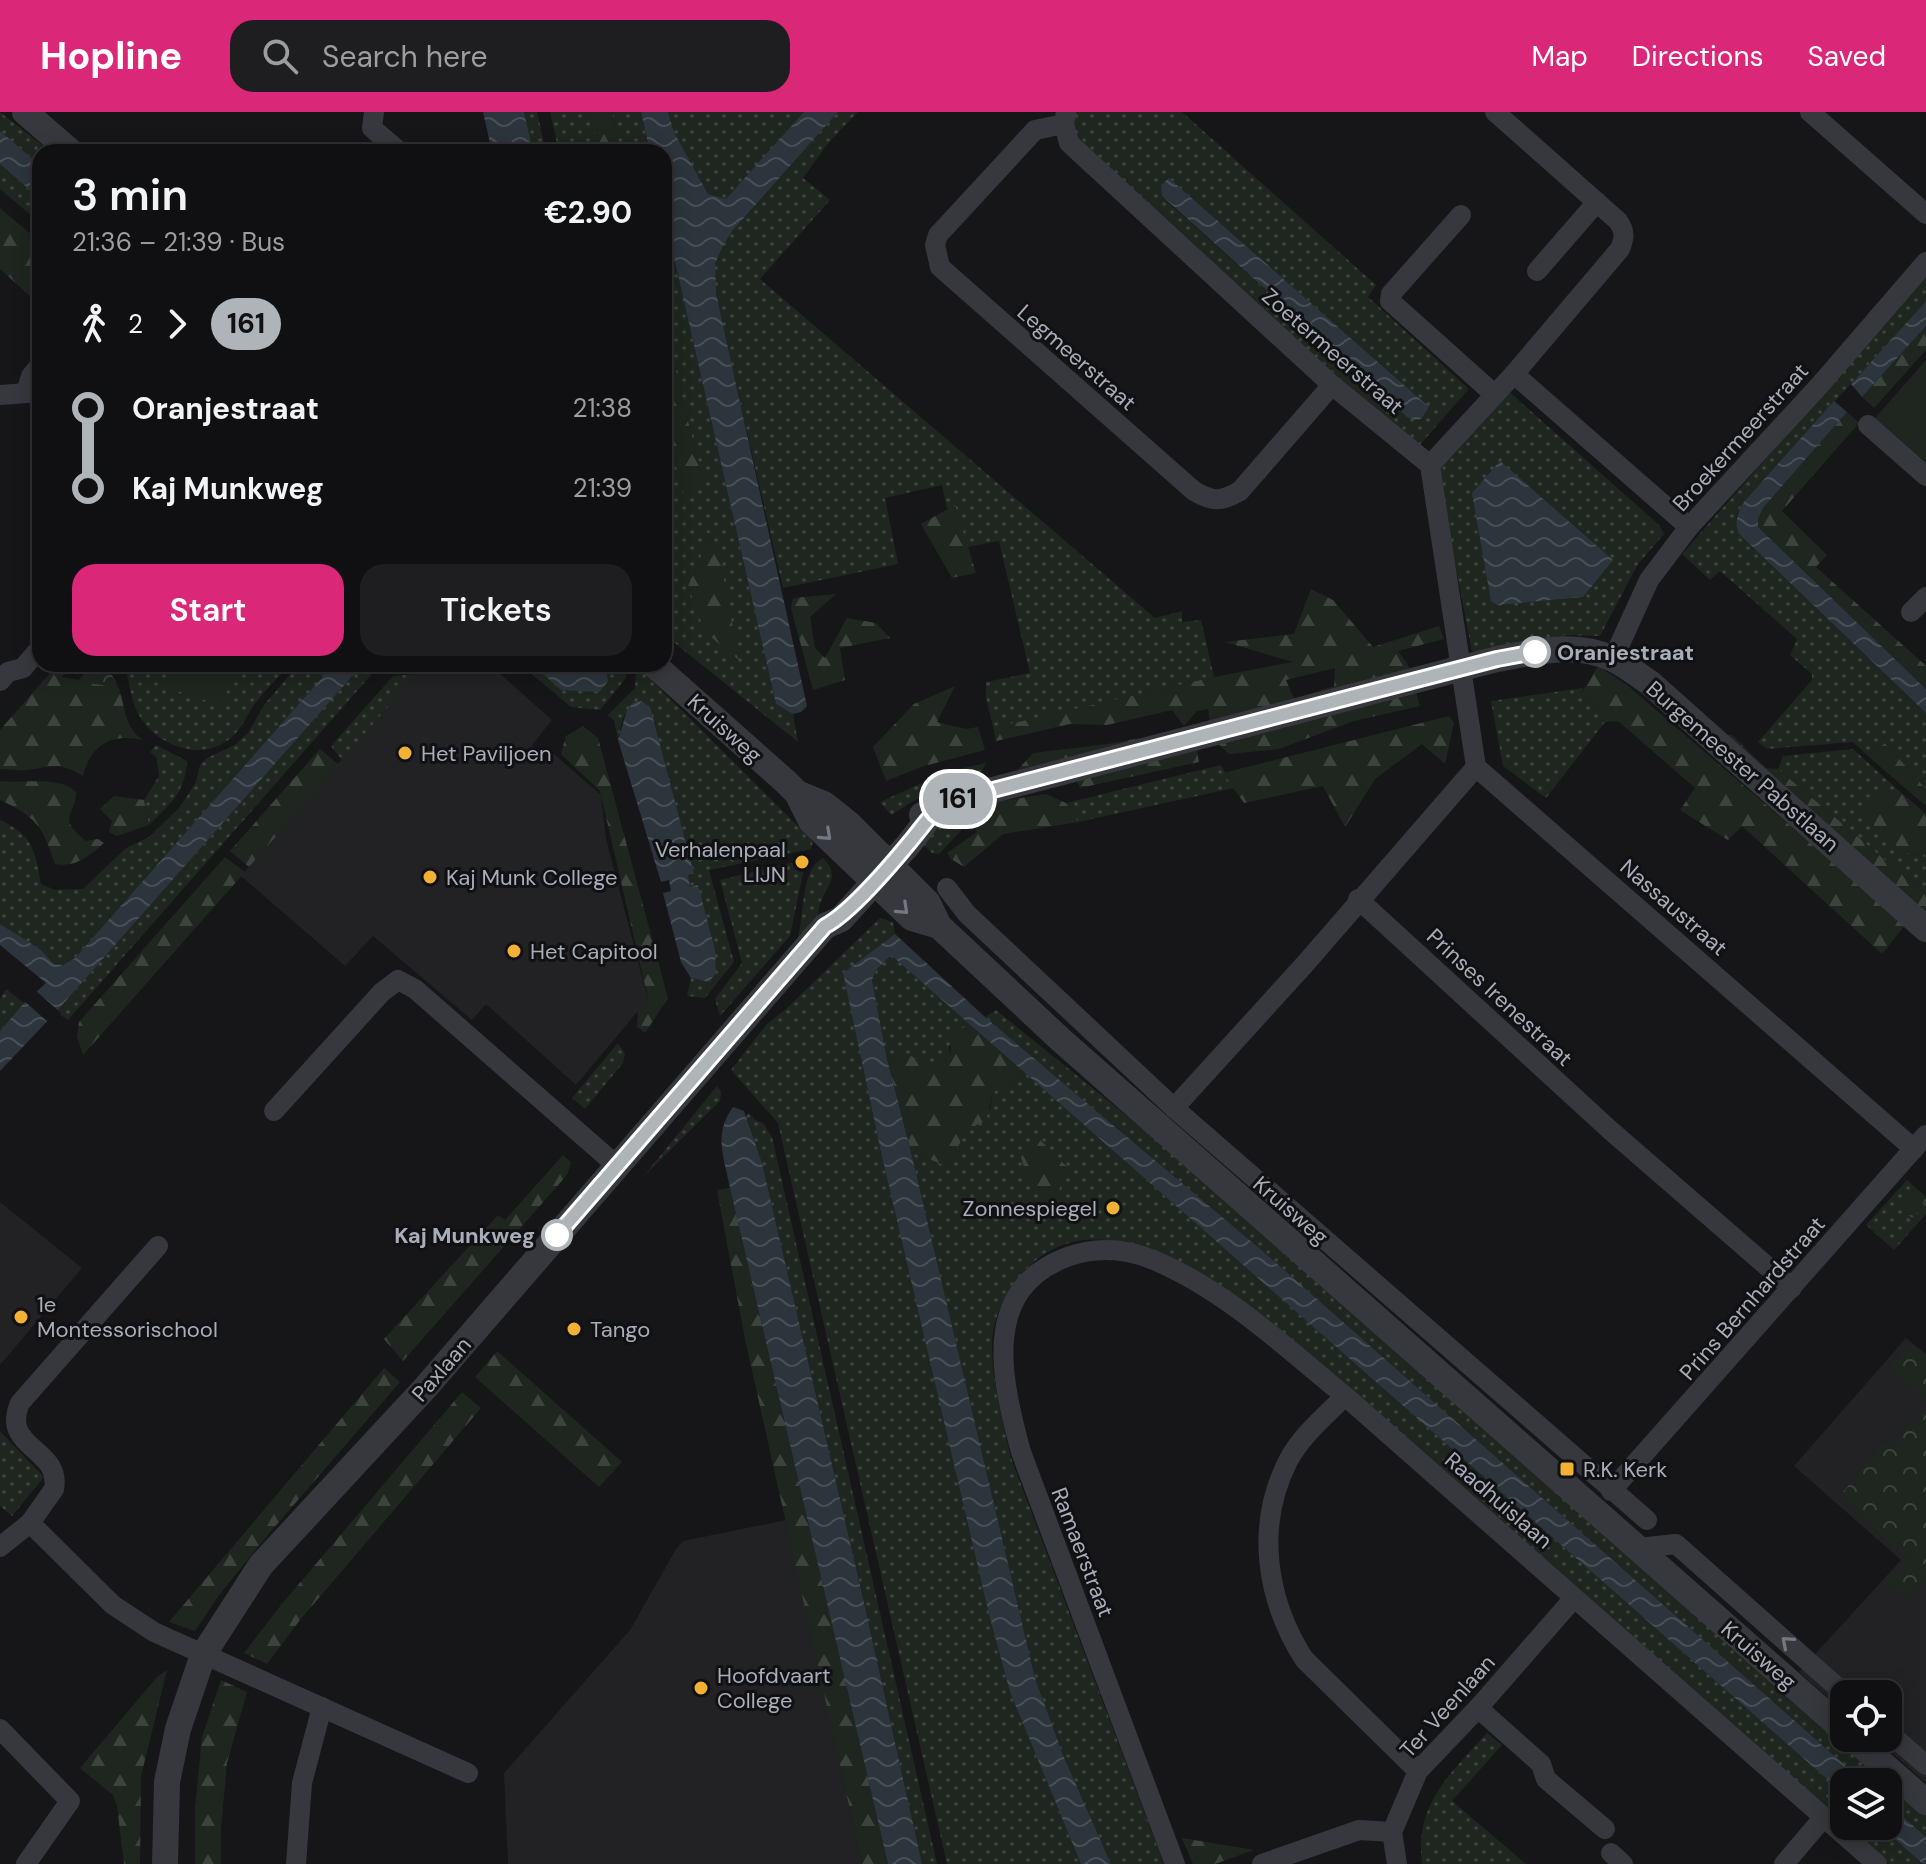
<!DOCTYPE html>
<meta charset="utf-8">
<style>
:root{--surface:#101012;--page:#1e1e20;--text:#f1f3f6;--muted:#9c9d9f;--line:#303032;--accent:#db2777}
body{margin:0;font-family:"DM Sans",sans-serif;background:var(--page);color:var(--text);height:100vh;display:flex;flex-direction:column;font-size:30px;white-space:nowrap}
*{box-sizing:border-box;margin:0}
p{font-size:26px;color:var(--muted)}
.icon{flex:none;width:44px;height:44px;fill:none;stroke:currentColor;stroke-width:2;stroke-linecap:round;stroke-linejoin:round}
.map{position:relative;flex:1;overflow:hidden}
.sheet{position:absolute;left:32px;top:32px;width:640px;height:528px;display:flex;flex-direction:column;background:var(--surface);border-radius:24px;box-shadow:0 4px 20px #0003,0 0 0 2px var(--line)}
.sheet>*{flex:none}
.badge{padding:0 16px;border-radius:26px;font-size:28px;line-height:52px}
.buttons{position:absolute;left:1830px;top:1568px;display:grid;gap:16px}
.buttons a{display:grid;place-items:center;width:72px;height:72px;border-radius:16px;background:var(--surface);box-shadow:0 4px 20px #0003,0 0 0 2px var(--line);font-size:40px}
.map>.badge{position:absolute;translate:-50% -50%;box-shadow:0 0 0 4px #fff}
.legs{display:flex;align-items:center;gap:12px;height:88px;padding:0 40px;font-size:26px}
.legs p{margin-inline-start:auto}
.head{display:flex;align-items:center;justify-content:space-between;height:136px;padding:0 40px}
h1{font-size:44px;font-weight:600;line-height:60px}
.button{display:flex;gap:16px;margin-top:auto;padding:16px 40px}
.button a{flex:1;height:92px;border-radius:24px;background:var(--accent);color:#fff;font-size:32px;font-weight:600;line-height:92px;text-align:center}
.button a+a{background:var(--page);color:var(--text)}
ul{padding:0 40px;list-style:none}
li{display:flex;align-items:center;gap:28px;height:80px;font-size:30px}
li i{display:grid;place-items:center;width:12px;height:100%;margin:0 10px;background:currentColor}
li i::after{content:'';width:20px;height:20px;margin:-10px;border:6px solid;border-radius:50%;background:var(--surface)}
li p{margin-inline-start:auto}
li:first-child i{background:linear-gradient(#0000 50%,currentColor 0)}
li:last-child i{background:linear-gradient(currentColor 50%,#0000 0)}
header{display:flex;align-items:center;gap:48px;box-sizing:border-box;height:112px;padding:0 40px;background:var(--accent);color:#fff}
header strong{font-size:38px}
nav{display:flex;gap:44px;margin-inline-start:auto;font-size:28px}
.search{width:560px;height:72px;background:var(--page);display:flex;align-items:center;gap:20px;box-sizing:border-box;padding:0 28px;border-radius:24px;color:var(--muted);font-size:30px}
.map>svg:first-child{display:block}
.built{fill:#222225}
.grass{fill:url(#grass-dots);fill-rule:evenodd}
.forest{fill:url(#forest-firs);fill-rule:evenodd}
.park{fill:url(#park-crowns)}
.garden{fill:#1e261f}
.water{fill:url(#water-waves)}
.pier{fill:#161618}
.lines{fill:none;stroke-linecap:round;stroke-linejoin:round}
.minor{stroke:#37383d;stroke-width:20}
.tertiary{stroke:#37383d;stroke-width:26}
.oneway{stroke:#757881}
.line-1-casing{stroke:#fff;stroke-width:18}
.line-1{stroke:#afb4b9;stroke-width:12}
.stop-1-dot{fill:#fff;stroke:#afb4b9;stroke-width:4}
.poi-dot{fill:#f2b134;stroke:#111113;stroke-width:3}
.labels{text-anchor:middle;stroke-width:6;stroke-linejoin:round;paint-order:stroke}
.street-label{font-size:22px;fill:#a8adb8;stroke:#111113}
.stop-label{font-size:22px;font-weight:bold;fill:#a8adb8;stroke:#111113;text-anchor:start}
.poi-label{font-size:22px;fill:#a8adb8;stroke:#111113;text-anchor:start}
</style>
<header>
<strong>Hopline</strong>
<div class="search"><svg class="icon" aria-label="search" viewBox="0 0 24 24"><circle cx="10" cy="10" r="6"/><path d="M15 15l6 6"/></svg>Search here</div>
<nav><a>Map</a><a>Directions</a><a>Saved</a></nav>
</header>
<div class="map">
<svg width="1926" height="1752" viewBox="0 0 1926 1752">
<defs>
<pattern id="grass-dots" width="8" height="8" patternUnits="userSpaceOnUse" patternTransform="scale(2)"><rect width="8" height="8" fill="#1e261f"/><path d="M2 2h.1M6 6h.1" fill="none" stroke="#3c433d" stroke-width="1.8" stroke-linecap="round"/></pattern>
<pattern id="forest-firs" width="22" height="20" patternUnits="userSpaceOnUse" patternTransform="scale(2)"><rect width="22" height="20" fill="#1e261f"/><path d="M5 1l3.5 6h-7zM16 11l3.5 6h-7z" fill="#3c433d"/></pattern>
<pattern id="park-crowns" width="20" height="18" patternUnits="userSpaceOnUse" patternTransform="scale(2)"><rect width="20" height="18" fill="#1e261f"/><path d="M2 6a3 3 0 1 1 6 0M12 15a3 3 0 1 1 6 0" fill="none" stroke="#3c433d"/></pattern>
<pattern id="water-waves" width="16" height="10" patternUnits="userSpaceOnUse" patternTransform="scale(2)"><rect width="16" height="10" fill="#2c353c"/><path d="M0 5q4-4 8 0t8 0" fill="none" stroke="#485056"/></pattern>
</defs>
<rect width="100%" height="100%" fill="#161618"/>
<g class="built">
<path d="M496,558L552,608L532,633L542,643L548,637L601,683L606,727L648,887L576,973L486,892L472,908L373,824L345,854L241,764L416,562Z"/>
<path d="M0,1090L82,1156L0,1253Z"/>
<path d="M1906,1226L1926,1242V1671L1875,1626H1888V1582H1844V1599L1799,1560L1901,1448L1794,1354Z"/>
<path d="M786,1408L862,1752H508L504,1661L630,1518L676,1437L683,1429Z"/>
</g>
<g class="grass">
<path d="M0,0L51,40H40V53L0,19Z"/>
<path d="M524,0H537L546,40H533Z"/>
<path d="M550,0H588L592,15L606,40H559Z"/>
<path d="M612,0H641L650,40H621Z"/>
<path d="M668,0H804L726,88L708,82L674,20Z"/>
<path d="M838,0H858L829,30L803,66L830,88L760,167L1155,506L1182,499V510L1201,508L1214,565L1002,614L994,619L986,586V570L1030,561L999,429L956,437L942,373L885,386L898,452L783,476L715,182V152L723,134L733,118Z"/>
<path d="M1074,0H1182L1376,173L1368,185L1468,276L1467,279L1418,335L1218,159L1074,25ZM1169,66L1429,295L1414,308L1407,305L1162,85L1161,73Z"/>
<path d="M0,52L40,87V111L0,77Z"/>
<path d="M664,102L776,592L793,602L798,630L671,528L669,486L664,474V311L686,389L702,366L664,210ZM705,418L718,436L688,474L701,445Z"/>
<path d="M1926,165V189L1743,391L1736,405L1739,422L1926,601V677L1885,631L1869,645L1853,630L1767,637L1758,630L1812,568V562L1790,543L1797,527L1720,459L1710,468L1682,442Z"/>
<path d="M1507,278L1659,413L1664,422L1638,452L1600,524L1566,523L1472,540L1449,419L1440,355Z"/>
<path d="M125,552H291C280,564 267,576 257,589C247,601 244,614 232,625C200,653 150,632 135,595C130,581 128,566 125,552Z"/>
<path d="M299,552H334L75,846L63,853L54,852L40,837L0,812V708C33,723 35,738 41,772L55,778L83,777L126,736L149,725L180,695L196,670L200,653L207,646L235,633L248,621L264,593Z"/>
<path d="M520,552H532L562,578L608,569L605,552H626V566L600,598L571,595Z"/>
<path d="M362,553L371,563L68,908L56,900Z"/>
<path d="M636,553L813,729L811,737L709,758L734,850L705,886L687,884L691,866L709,870L698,773L690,775L687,763L694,762L641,589C623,594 622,612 618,628L614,609L608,603L635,576Z"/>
<path d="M416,562L342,648L331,634L393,564Z"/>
<path d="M1583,576L1581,582L1605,610L1546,686L1503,654L1491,589Z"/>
<path d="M156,633L187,649C185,681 171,691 149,713L144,688L159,664L157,646L150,640Z"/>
<path d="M1853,637L1897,677L1868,686L1903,740L1926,745V783L1778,657L1783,644Z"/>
<path d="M986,651L982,659L941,672L891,703L880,690L946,660Z"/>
<path d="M1221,653L1234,676L1078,710L1066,691Z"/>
<path d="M964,695L971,708L939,742L932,741L918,727L931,714Z"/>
<path d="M823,746C843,765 824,776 819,795C818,801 818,808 817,815L798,825C805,800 800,758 823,746Z"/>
<path d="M806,747L790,824L720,904L715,887L742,851L720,768Z"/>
<path d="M880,806L893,810L895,822L843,861L1010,1580L1081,1752H947L778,1011L731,958L766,913L786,897Z"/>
<path d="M891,842L970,912L949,934L950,943L941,953H927L908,942L887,947L872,868L876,858Z"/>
<path d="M6,877L24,891L0,919V887Z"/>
<path d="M996,898L1168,1037L1926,1702V1725L1888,1691V1670H1864L1265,1141L985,905Z"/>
<path d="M618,931L625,942L623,951L585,997L572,986Z"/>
<path d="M1023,959L1844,1682V1712L1158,1141C1104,1120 1054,1119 1016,1169C1001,1188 991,1213 992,1237C993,1274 1003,1310 1011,1346L1164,1752H1111L1063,1643L1035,1566L911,1040L949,1055L963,1023L990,997L993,980L1011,970Z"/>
<path d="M717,974L721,980L720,989L643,1065Z"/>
<path d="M749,1001L755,1008L763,1011L772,1025L937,1752H922L863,1486L762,1051L746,1004Z"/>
<path d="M1907,1068L1915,1075L1899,1094L1912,1106L1926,1090V1102L1894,1138L1866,1113Z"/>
<path d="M0,1319L44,1365L12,1404L0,1394Z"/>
<path d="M1487,1621L1502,1633L1452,1689L1526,1752H1422C1414,1692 1451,1661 1487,1621Z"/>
<path d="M1846,1714H1880L1923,1752H1889Z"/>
</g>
<g class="forest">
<path d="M588,0H612L621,40H606L592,15Z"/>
<path d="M0,96L40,130V193L0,157Z"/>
<path d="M664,210L702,366L686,390L664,311Z"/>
<path d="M1926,214V238L1874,296L1862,285Z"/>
<path d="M1847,300L1859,311L1782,399L1827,443L1816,455L1926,554V577L1758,415V407L1763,396Z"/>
<path d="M955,393L976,461L952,466L921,412Z"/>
<path d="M704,417L718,436L739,548L705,520L688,474L701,445Z"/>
<path d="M1311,477L1333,488L1373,535L1439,514L1444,527L1398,539L1408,553L1420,594L1354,609L1279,637L1229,642L1212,626L1208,597L1197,599L1184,614L1172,598L1107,613L1070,612L996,629L994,619L1001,614L1214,565L1293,550L1225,530L1294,522ZM1335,556L1334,574L1294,587L1286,568Z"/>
<path d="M836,482L810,505L815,536L825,546L847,506L876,511L890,526L840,536L845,568L813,578L791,496L793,486Z"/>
<path d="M58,552H72L62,565L119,576C125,595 125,617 143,628C112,621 91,632 83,664C58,649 52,655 26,658C18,659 9,657 0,657V618Z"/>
<path d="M1598,554L1627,573L1905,813L1882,842L1742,714L1728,728L1680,698L1695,676L1618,609L1605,610L1581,582Z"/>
<path d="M955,574L937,610L966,617L978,615L985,638L924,654L886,669L873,635L914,592Z"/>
<path d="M1449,604L1454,611L1445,652L1422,632L1375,667L1345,715L1323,674L1244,691L1223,661Z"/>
<path d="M583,614L598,626L668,886L645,921L637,915L638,898L648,886L600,679L561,642L566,624Z"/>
<path d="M1189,617L1196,632L1199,650L1080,676L1077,668L1014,662L1033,641L1108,632Z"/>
<path d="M1731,622L1766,656L1778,657L1926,783V807L1722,626Z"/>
<path d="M1885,631L1926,677V694L1869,645Z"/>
<path d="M320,637L339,653L249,755L230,739Z"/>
<path d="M0,669C22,672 59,663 76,680C76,705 55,703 86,729L98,727L104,731C89,744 76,756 55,752C42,714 38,706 0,688Z"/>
<path d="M1897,677L1926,702V745L1903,740L1865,705L1867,686Z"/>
<path d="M1046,682L1066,691L1078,710L1003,722L964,755L951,747L947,741L977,720L964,695Z"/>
<path d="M114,684L144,688L149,713L117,724L109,720L112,709L100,697Z"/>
<path d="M225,745L245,760L83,943L77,924L79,910Z"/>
<path d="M970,912L1023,959L1011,970L993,980L986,1009C960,1018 961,1032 949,1055L911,1040L887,947L908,942L927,953H941L950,943L952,922Z"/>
<path d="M1038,1026L1069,1057L1053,1090L1029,1072L1021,1045Z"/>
<path d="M563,1043L571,1050L567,1063L403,1249L384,1227L498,1103L505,1108Z"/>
<path d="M730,1076L888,1752H862L745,1227L717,1078Z"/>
<path d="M497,1239L622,1350L599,1375L475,1265Z"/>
<path d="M384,1256L400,1270L272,1418L219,1483L195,1519L169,1510Z"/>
<path d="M462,1280L481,1296L300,1508L267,1552L244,1541L281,1493Z"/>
<path d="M167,1558L141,1664L140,1752H124L117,1694L113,1683L80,1656L157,1565Z"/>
<path d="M221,1568L247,1580L227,1651L221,1716V1752H195V1696L202,1625Z"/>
<path d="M1182,1726L1254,1738L1215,1752H1193Z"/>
</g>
<g class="park">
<path d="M92,552H106L119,576L78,569Z"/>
<path d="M1915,1075L1926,1085V1090L1912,1106L1898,1094Z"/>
<path d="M1911,1232L1926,1247V1288L1890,1254Z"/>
<path d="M1926,1296V1466L1907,1488L1887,1470L1908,1446L1839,1385L1881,1334L1896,1329Z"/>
</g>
<g class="garden">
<path d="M1926,248V350L1875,306Z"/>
<path d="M176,552H236L222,594L168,576Z"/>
</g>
<g class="water">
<path d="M483,0H524L533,40H492Z"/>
<path d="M641,0H668L674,20L708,82L726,87L804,0H838L733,118L723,134L715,152L716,182L807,594L801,600L793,602L776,592L664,102V40H650Z"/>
<path d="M0,19L40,53V87L0,52Z"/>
<path d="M1169,66L1429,295L1421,307L1414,308L1407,305L1162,84L1161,73Z"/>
<path d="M1926,189V214L1862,285L1851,272Z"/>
<path d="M1834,289L1847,300L1763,396L1758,407V415L1926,577V601L1739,422C1734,410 1737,403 1743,391Z"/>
<path d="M1500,349L1613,448L1583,485L1497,493L1491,489L1472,381Z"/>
<path d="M334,552H363L56,900L0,959V919L24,891L46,871L0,833V812L40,837L54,852L63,853L75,846Z"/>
<path d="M532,552H605L608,569L599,580L561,578Z"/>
<path d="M641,589L650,595L694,762L688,763L690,775L698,773L715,838L716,861L709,870L691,866L681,850L663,781L671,779L669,768L661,770L618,628L627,598L633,591Z"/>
<path d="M895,822L985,905L1265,1141L1864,1670H1844V1682L891,843L876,858L872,868L887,947L911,1040L1035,1566L1063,1643L1111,1752H1081L1010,1580L989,1502L882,1044L843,861Z"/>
<path d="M733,995L744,999L762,1051L863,1486L922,1752H888L730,1076C724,1044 713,1023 733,995Z"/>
<path d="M1888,1691L1926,1725V1752H1923L1880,1714H1888Z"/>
</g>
<path class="pier" d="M35,878L61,901L49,911L22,887Z"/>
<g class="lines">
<g class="minor">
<path d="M374,0L372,16L400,40"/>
<path d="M1066,0L1064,12L1069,31L1332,273L1430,353L1476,655L1914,1037"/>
<path d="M1810,0L1926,102"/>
<path d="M1064,12L1035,18L938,123L935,133L940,155L1194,379C1213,390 1221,390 1240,379L1332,273"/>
<path d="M1461,103L1391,182L1390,189L1494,282"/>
<path d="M1537,159L1597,90"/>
<path d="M1514,262L1689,415"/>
<path d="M26,281L31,264L40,253"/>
<path d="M0,283L40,280"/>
<path d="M1868,313L1926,364"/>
<path d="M1430,353L1514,262L1620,137C1625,125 1625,119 1618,109L1495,0"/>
<path d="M1911,500L1926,485"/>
<path d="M1613,547L1649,468L1689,415L1819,274L1926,150"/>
<path d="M0,569L8,560L23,556L40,536"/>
<path d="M947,776L967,802L1174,996L1647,1408"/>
<path d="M1358,787L1610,1018L1792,1176"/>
<path d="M1174,996L1305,852L1476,655"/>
<path d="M274,999L382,880L398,868L415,877L616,1053"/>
<path d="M1345,1284C1325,1304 1301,1324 1288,1349C1255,1414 1266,1487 1304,1547L1418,1659"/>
<path d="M1611,1379L1926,1023"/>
<path d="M30,1411L113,1493L154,1520L468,1661"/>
<path d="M0,1435L30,1411L54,1377C62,1336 0,1337 20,1291L158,1134"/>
<path d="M1638,1436L1676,1432L1845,1582"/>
<path d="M1478,1596L1541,1652L1546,1667L1605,1717"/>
<path d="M0,1617L70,1689L26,1752"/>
<path d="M1888,1620L1926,1653"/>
<path d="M1611,1741L1623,1752"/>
<path d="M296,1752L302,1671L322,1595"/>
<path d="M1175,1752L1021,1340C1002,1269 979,1178 1067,1145C1095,1135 1123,1136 1151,1147C1223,1176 1285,1235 1345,1284L1877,1752"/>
<path d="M1262,1752L1359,1718L1392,1720"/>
<path d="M1397,1752L1392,1720L1418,1659L1478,1596L1574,1486"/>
<path d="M1784,1752L1824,1705"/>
</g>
<g class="tertiary">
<path d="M25,0L71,40"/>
<path d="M653,552L786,670L797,681L811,709L912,806L939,814"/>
<path d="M797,681L824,692L849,712L928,791L939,814L1061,928L1844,1618"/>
<path d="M922,703L947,690L1497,547C1535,540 1576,529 1613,547C1626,553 1638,563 1650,571L1926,817"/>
<path d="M1853,1626L1926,1690"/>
<path d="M165,1752L167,1670L178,1617L203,1543L261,1453L426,1275L825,814L841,807L908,733L936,697"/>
</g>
</g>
<defs><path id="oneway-chevron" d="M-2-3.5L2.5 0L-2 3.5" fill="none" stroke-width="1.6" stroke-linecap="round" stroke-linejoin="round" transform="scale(2)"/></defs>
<g class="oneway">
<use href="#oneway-chevron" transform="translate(826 723) rotate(43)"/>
<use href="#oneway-chevron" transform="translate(903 797) rotate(43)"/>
<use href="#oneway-chevron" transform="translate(1787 1530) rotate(-139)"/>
</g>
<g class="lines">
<g class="line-1-casing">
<path id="line-1" d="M557,1123L825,814C849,802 891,753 909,731C922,716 931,700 947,690L1497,547L1535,540"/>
</g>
<use href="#line-1" class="line-1"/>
</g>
<g class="stop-1-dot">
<circle cx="1535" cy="540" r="14"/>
<circle cx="557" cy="1123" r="14"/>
</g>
<g class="poi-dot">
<circle cx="405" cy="641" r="8"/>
<circle cx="802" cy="750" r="8"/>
<circle cx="430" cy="765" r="8"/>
<circle cx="514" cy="839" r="8"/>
<circle cx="1113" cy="1096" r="8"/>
<circle cx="21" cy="1205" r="8"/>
<circle cx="574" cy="1217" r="8"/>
<rect x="1559" y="1349" width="16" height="16" rx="4"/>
<circle cx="701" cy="1576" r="8"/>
</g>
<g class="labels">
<g class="street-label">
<text transform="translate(1333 239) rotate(41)" y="8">Zoetermeerstraat</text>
<text transform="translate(1077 245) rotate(41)" y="8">Legmeerstraat</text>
<text transform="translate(1740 325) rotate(-48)" y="8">Broekermeerstraat</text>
<text transform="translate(725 616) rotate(42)" y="8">Kruisweg</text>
<text transform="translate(1743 654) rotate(41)" y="8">Burgemeester Pabstlaan</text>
<text transform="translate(1674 795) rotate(41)" y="8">Nassaustraat</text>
<text transform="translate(1500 885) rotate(43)" y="8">Prinses Irenestraat</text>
<text transform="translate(1291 1098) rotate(41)" y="8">Kruisweg</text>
<text transform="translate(1752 1186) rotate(-49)" y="8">Prins Bernhardstraat</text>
<text transform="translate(441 1257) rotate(-49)" y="8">Paxlaan</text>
<text transform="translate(1499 1388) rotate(41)" y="8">Raadhuislaan</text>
<text transform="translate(1083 1440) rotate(69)" y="8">Ramaerstraat</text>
<text transform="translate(1759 1543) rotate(41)" y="8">Kruisweg</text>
<text transform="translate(1447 1594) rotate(-48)" y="8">Ter Veenlaan</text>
</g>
<g class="stop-label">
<text x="1557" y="548">Oranjestraat</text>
<text x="535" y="1131" text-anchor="end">Kaj Munkweg</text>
</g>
<g class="poi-label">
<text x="421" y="649">Het Paviljoen</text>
<text x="786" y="745" text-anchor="end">Verhalenpaal<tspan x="786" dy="25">LIJN</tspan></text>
<text x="446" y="773">Kaj Munk College</text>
<text x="530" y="847">Het Capitool</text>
<text x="1097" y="1104" text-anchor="end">Zonnespiegel</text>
<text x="37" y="1200">1e<tspan x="37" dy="25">Montessorischool</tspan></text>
<text x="590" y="1225">Tango</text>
<text x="1583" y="1365">R.K. Kerk</text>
<text x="717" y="1571">Hoofdvaart<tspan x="717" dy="25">College</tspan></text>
</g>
</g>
</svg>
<div class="buttons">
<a><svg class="icon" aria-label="locate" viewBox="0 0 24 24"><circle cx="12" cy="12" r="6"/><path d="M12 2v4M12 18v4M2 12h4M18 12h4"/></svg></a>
<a><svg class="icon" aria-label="layers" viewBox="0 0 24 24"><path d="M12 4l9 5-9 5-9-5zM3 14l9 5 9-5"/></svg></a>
</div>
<b class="badge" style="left:958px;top:687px;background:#afb4b9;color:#111">161</b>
<section class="sheet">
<div class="head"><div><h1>3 min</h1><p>21:36 – 21:39 · Bus</p></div><b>€2.90</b></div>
<div class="legs"><svg class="icon" aria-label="walk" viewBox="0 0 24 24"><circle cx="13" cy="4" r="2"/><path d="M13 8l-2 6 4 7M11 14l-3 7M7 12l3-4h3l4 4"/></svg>2<svg class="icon" aria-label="forward" viewBox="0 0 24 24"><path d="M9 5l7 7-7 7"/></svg><b class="badge" style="background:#afb4b9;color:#111">161</b></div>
<ul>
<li><i style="color:#afb4b9"></i><b>Oranjestraat</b><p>21:38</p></li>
<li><i style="color:#afb4b9"></i><b>Kaj Munkweg</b><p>21:39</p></li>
</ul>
<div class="button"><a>Start</a><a>Tickets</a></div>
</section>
</div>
